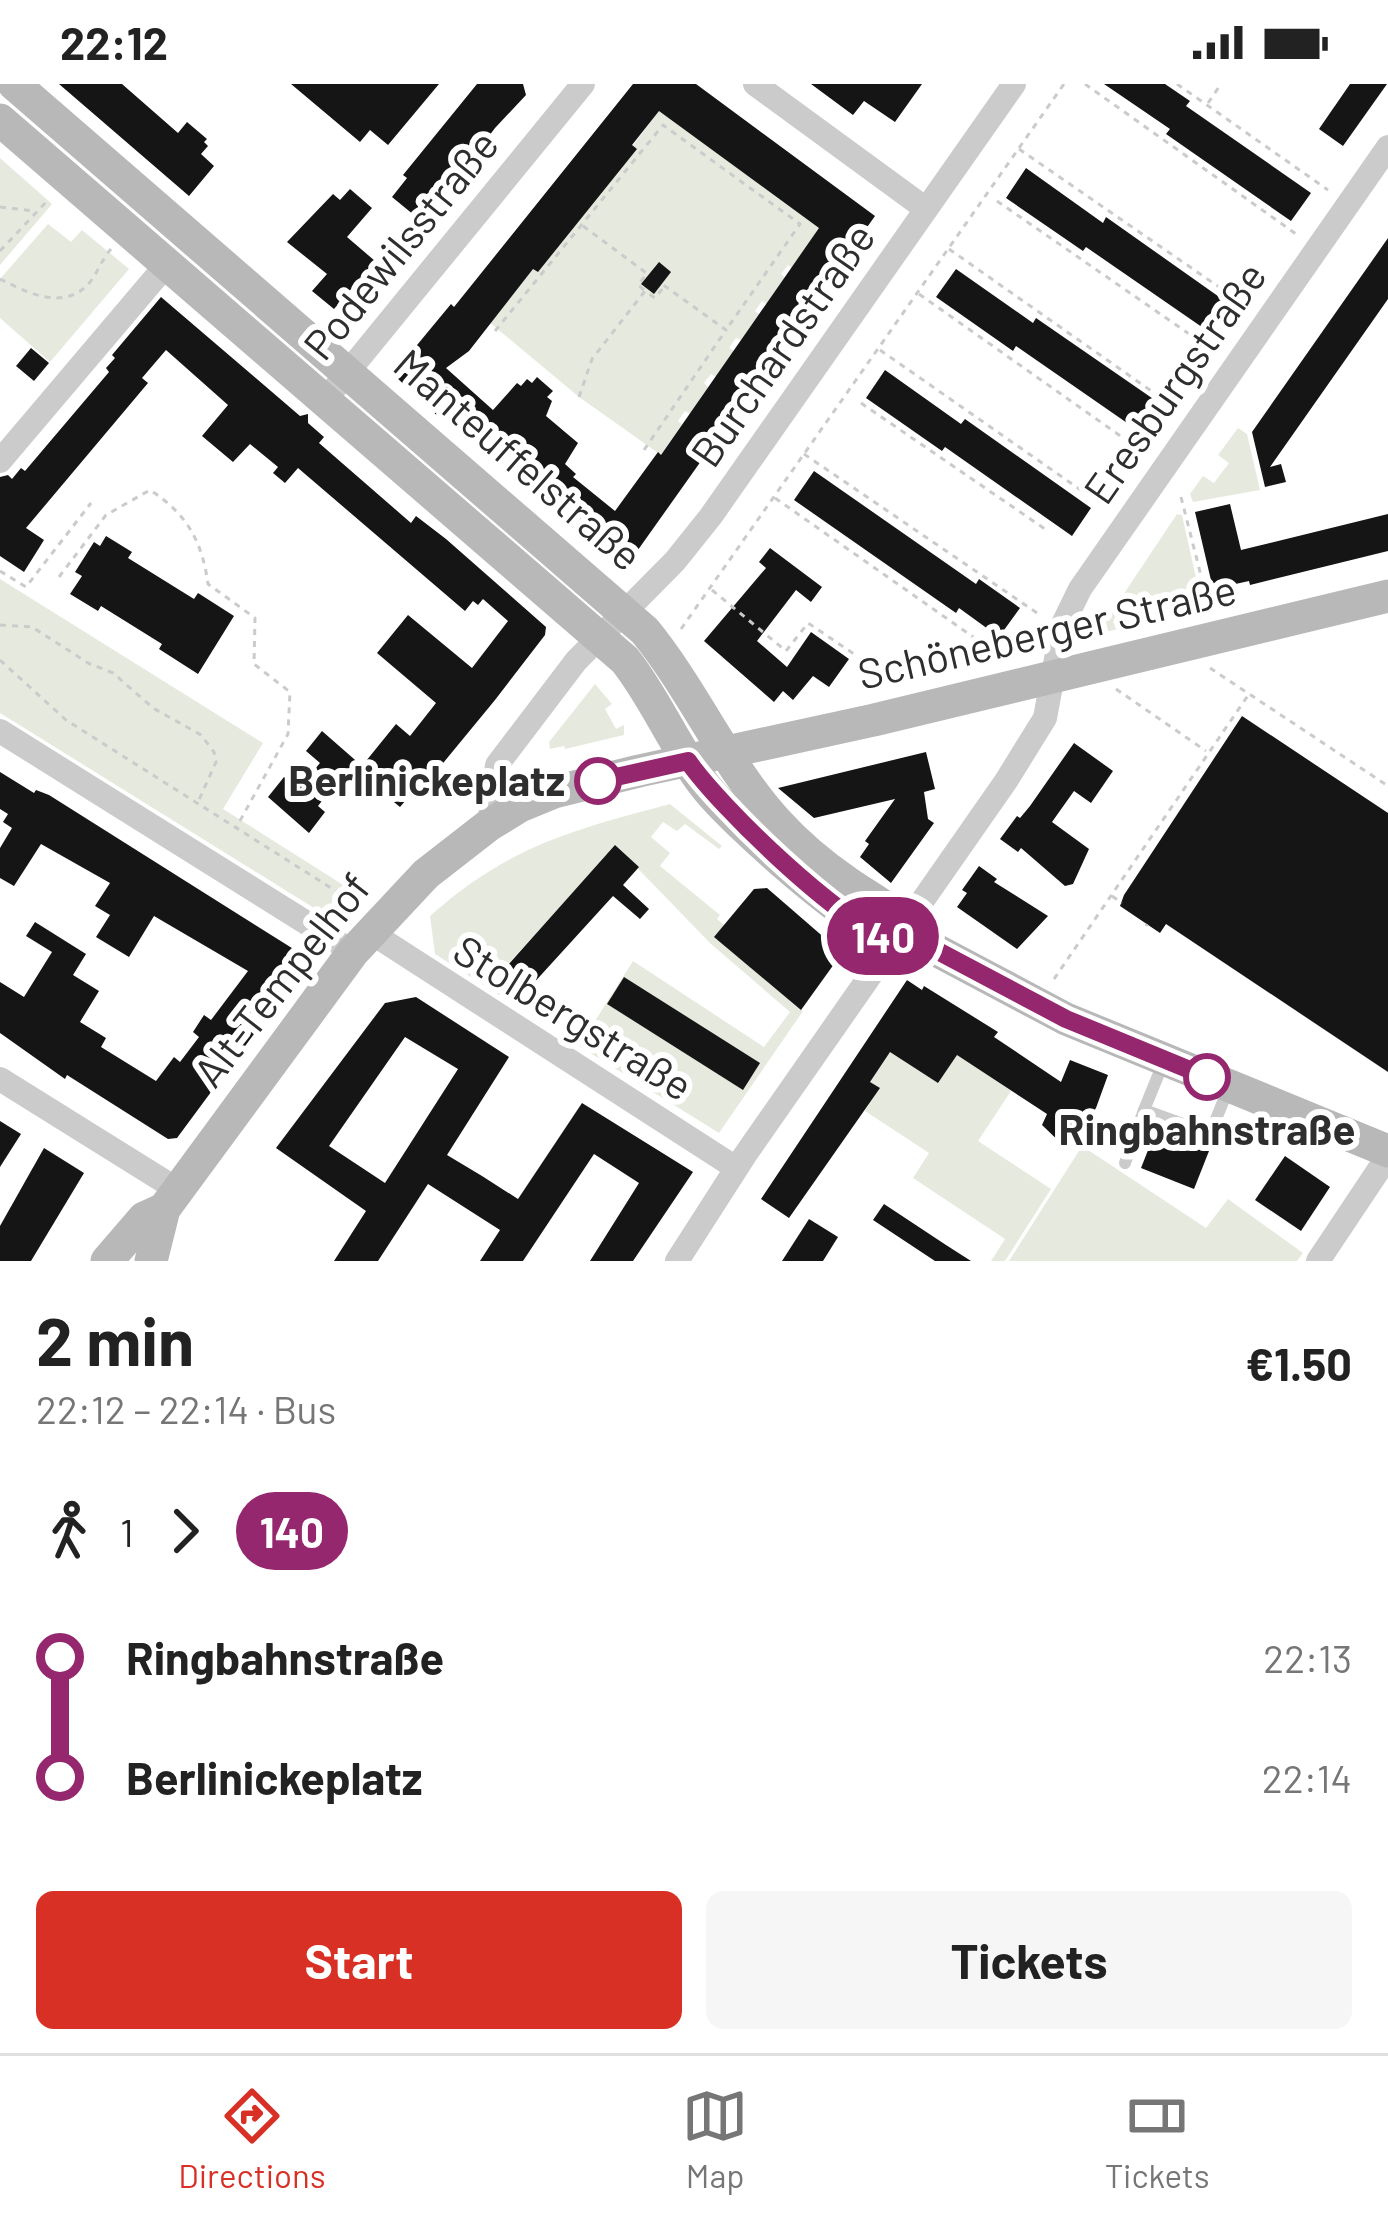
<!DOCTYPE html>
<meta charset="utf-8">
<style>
:root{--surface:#fff;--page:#f6f6f6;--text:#222;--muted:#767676;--line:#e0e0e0;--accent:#d93025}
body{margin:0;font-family:Barlow,sans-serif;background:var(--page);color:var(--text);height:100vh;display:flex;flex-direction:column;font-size:45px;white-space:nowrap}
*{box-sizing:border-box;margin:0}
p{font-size:39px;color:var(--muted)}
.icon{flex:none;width:66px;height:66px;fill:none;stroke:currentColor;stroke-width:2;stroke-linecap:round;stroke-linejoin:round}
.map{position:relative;height:1177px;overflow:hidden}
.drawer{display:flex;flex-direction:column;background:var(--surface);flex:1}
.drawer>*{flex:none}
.badge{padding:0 24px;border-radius:39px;font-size:42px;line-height:78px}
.map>.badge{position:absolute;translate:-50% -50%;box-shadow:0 0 0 6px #fff}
.legs{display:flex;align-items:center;gap:18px;height:132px;padding:0 36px;font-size:39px}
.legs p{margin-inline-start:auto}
.head{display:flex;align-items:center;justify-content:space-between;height:204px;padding:0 36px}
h1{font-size:66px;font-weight:700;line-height:90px}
.cta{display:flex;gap:24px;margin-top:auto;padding:24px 36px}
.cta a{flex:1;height:138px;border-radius:18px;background:var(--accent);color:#fff;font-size:48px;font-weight:700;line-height:138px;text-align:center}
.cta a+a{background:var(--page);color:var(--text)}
ul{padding:0 36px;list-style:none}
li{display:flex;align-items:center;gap:42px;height:120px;font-size:45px}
li i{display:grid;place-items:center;width:18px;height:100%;margin:0 15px;background:currentColor}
li i::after{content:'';width:30px;height:30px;margin:-15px;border:9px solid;border-radius:50%;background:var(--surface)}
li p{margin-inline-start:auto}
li:first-child i{background:linear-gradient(#0000 50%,currentColor 0)}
li:last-child i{background:linear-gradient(currentColor 50%,#0000 0)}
.status{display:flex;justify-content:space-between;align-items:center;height:84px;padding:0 60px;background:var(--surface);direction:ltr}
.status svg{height:33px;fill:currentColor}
.tab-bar{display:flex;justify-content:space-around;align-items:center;height:168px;border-top:3px solid var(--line);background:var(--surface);font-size:33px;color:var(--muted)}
.tab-bar a{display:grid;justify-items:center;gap:6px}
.tab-bar .active{color:var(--accent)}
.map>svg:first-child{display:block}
.green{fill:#e6eade}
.building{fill:#151515;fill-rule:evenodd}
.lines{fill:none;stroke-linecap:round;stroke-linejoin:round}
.path{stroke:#cbcbcb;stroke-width:3;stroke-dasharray:6 6;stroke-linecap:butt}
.service{stroke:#cbcbcb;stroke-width:12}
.minor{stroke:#cbcbcb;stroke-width:24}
.secondary{stroke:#b8b8b8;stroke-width:33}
.line-1-casing{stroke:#fff;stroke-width:27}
.line-1{stroke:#95276e;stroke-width:18}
.stop-1-dot{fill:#fff;stroke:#95276e;stroke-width:6}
.labels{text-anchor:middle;stroke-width:12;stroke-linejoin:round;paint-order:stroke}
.street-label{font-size:42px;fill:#2e2e2e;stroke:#fff}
.stop-label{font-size:42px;font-weight:bold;fill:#2e2e2e;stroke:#fff;text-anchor:end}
</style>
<div class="status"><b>22:12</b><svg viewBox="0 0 49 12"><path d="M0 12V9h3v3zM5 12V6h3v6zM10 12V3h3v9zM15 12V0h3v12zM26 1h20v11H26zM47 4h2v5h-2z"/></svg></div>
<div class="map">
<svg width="1388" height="1177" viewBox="0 0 1388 1177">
<rect width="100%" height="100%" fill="#fff"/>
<g class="green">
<path d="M662,17L678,41L687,47L691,43C707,62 724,75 744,89L748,85L766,98L763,103L830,138L792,184L788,181L781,190L785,194L767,220L762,217L755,227L759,230L741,256L736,254L729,264L734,267L716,293L711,290L704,299L708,303L690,330L685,327L678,337L682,340L661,371L579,313L489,238L533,185L538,187L652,36Z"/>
<path d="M0,74L52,120L0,181Z"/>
<path d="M48,140L71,158L82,146L129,185L50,278L0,234V195Z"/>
<path d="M1238,344L1247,350L1260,406L1193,418L1190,410L1203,392L1214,399L1229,379L1218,371Z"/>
<path d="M1177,430L1182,431L1203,525L1097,550Z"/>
<path d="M0,495L263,659L223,725L359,811L335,837L0,629Z"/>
<path d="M595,600L612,620L605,625L616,645L624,641V651L565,665L564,662L550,665L549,658Z"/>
<path d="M670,720L722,762L719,765L685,740L677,747L663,738L651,753L670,769L660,782L720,831L717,835L724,841L715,853L803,927L719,1049L579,962L633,877L764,963L790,928L711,860L616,762L508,880L538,909L524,927L435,870L430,832C507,763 572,746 670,720Z"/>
<path d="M922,942L1011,1007L978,1057L1051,1105L1005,1177H991L1005,1155L913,1094L929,1069L865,1027L879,1004L870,998L891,966L938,998Z"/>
<path d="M1082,1062L1206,1144L1228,1115L1303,1169L1297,1177H1009Z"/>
</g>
<g class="building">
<path d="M59,0H122L178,49L187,38L207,55L204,58L208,62L201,70L214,82L189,112Z"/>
<path d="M291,0H439L388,61L370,46L360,58Z"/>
<path d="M477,0H523L526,11L495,44L433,127L429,126L420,136L392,113L407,94L403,91Z"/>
<path d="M633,0H696L875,132L623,487L520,398L528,388L458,328L449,337H443L396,293L401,287L398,284L451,220L454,223ZM659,27L819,144L661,371L658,368L615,427L573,393L576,390L565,380L578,359L546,332L552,317L547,313L553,307L537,293L532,299L527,295L521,302L517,299L493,326L446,284L469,267L533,185L538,188L637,65L632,61Z"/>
<path d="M811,0H922L895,38L864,17L853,31Z"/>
<path d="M1104,0H1165L1190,17L1186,22L1311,109L1291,137L1166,50L1170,45Z"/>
<path d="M1350,0H1387L1343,62L1319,45Z"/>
<path d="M1026,84L1103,139L1106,133L1232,222L1212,250L1086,163L1083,167L1006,114Z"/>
<path d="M350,105L372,124L347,153L375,177L334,225L312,207L327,190L287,158L333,110L340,116Z"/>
<path d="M1388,154V215L1270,383L1281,380L1286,398L1265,403L1252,348Z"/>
<path d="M659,178L671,188L654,210L641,200Z"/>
<path d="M956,185L1033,239L1036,234L1162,321L1143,350L1016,262L1013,267L936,213Z"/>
<path d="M161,213L300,332L308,330V339L324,353L319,359L411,439L416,432L446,455L546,543L545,551L495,616L416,712L412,709L400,723L357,688L346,701L339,695L318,722L325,728L309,749L268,713L284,693L298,705L320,679L306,667L322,647L362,682L396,640L410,652L436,619L377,569L408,531L472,584L508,537L483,515L478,521L473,517L465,527L298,384L285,399L273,389L278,383L250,360L233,378L202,352L228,321L166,266L142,294L148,299L26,444L44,456L24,488L0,472V393L8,391L12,395L21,384L25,387L109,288L106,284L115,274L112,271Z"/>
<path d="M31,264L49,279L34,297L16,282Z"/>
<path d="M885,286L961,340L965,335L1091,424L1072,452L945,363L942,367L866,314Z"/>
<path d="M814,387L976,500L979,495L1020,524L999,553L959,524L956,529L794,416Z"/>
<path d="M1230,420L1241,466L1388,430V467L1250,501L1249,497L1213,505L1195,428Z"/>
<path d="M106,452L132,468L128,474L194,515L198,509L234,532L198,590L159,565L162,560L101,522L98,527L70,510L82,492L75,488L94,458L100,462Z"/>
<path d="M770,464L822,503L811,518L796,506L757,557L787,583L811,548L849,575L829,603L813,592L793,616L783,607L774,618L704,557L766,484L759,478Z"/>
<path d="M1242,632L1388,729V988L1166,840L1160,849L1120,822L1124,811Z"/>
<path d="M1074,659L1113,687L1091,719L1074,707L1052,738L1089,765L1073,800L1065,802L1021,764L1018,768L1000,755L1017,732L1020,734L1030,722Z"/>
<path d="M926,668L935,705L924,708L928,735L934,739L891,799L860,773L869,760L865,757L895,715L814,734L778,704Z"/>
<path d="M0,688L34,709L36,706L49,711L303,871L305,881L177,1054L168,1055L67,991L65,995L0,949V898L24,913L52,868L26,852L35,838L86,870L73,891L99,907L80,938L106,954L101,963L156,997L174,973L180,978L199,953L193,948L204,931L211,936L248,887L154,832L129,873L96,853L110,831L95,822L110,799L41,760L14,802L0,794V764L12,744L3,738L8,730L0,725Z"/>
<path d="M615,761L639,783L623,801L649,825L640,835L613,812L531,902L508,881Z"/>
<path d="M979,782L997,795L994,798L1048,832L1017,865L957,823L967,809L962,806Z"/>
<path d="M767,804L842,869L801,926L714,853L754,805Z"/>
<path d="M624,893L760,979L743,1006L607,920Z"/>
<path d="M907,896L922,906L924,902L998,948L994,953L1061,998L1070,976L1108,991L1096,1024L1066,1064L1042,1041L1047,1030L957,971L938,999L890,968L870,998L880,1004L789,1134L761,1115Z"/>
<path d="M416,913L509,973L447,1071L482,1092L518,1115L582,1019L693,1088L633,1177H590L639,1099L594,1070L523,1177H480L500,1146L428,1100L378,1177H334L366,1127L276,1064L385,919ZM405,953L458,985L385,1099L329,1062Z"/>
<path d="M0,1037L21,1050L0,1083Z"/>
<path d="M1156,1046L1209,1067L1194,1105L1141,1084Z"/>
<path d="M44,1064L84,1089L31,1177H0V1142Z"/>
<path d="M1285,1072L1330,1103L1301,1147L1255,1116Z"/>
<path d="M884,1120L946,1161L971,1177H935L873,1136Z"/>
<path d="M809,1135L838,1153L823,1177H782Z"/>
</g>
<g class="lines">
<g class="path">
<path d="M1085,0L1296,150"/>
<path d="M1177,0L1328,106"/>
<path d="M1208,19L1221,0"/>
<path d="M1019,65L1248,223"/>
<path d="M997,117L1195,254"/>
<path d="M0,123L34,127"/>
<path d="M583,142L649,191"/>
<path d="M949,165L1177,325"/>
<path d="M0,167L48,116"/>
<path d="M0,195C28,209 65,228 90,198C98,188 102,175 111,165"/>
<path d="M644,206L638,201L646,191"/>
<path d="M919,210L1146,370"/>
<path d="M495,247L663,41L800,140L726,246"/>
<path d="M880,266L1108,425"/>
<path d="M579,313L592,275L645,207L655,214L664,203"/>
<path d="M861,319L1045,445"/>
<path d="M644,366L726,246L662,200"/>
<path d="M804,370L1040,531"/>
<path d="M1181,413L1210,527"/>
<path d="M775,414L976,555L989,578"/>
<path d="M0,487L26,503L91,419"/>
<path d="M59,493L106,431L150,406C187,430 202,457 208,500L255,534L254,580L290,608L288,650L236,744"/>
<path d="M712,506L786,567L808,539L900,601"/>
<path d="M0,541L32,543L88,579L113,589L153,624L201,651L214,668L216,678L198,718"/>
<path d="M681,545L1064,0"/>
<path d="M0,576L66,636L358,821"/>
<path d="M1210,584L1388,702"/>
<path d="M1116,605L1206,667"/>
<path d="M1112,812L1122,819"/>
<path d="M1146,842L1147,840"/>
<path d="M1054,895L1249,610"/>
</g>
<g class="service">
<path d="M1144,1026L1164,977"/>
<path d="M1125,1079L1144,1026L1210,1050L1229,1003"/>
</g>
<g class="minor">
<path d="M755,0L926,125"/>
<path d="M325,316L583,0"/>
<path d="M0,377L167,180"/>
<path d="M0,647L353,868"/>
<path d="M489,741L497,681L576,577L675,477L711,432L1014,0"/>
<path d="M370,848L736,1084"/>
<path d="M0,995L178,1106"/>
<path d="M677,1177L745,1071L1006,697L1045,634L1062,542L1080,505L1388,63"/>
<path d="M1318,1177L1388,1072"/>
</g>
<g class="secondary">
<path d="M14,0L645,547C694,607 725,681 777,738C798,761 822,781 848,799C874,817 901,829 919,857L1066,935L1388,1067"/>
<path d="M0,36L625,576C656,615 674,662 705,702C732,737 851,843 891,855C899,858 910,857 919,857"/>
<path d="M107,1177L144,1134L164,1125"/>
<path d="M151,1177L164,1125L353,868L426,790L489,741L520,722L554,708L639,687L874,636L1388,512"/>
</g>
</g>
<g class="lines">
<g class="line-1-casing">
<path id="line-1" d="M598,697L688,677C720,723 839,838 891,856C899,858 910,857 919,857L1066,935L1207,993"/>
</g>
<use href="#line-1" class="line-1"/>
</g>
<g class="stop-1-dot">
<circle cx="598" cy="697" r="21"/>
<circle cx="1207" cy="993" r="21"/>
</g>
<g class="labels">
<g class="street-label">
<text transform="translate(401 161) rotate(-51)" y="15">Podewilsstraße</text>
<text transform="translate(783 261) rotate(-55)" y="15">Burchardstraße</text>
<text transform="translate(1175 299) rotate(-55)" y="15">Eresburgstraße</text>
<text transform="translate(518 376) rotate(41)" y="15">Manteuffelstraße</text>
<text transform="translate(1047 548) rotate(-13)" y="15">Schöneberger Straße</text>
<text transform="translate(282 896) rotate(-52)" y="15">Alt-Tempelhof</text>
<text transform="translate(573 934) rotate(32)" y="15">Stolbergstraße</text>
</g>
<g class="stop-label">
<text x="565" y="712">Berlinickeplatz</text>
<text x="1207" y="1061" text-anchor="middle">Ringbahnstraße</text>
</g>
</g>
</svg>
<b class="badge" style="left:883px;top:852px;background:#95276e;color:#fff">140</b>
</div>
<section class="drawer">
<div class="head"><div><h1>2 min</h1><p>22:12 – 22:14 · Bus</p></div><b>€1.50</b></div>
<div class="legs"><svg class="icon" aria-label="walk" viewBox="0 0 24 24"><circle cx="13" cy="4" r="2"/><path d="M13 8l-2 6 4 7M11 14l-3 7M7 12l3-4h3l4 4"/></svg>1<svg class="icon" aria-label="forward" viewBox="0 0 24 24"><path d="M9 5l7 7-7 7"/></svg><b class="badge" style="background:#95276e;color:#fff">140</b></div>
<ul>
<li><i style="color:#95276e"></i><b>Ringbahnstraße</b><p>22:13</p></li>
<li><i style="color:#95276e"></i><b>Berlinickeplatz</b><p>22:14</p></li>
</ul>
<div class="cta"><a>Start</a><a>Tickets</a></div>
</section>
<nav class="tab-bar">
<a class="active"><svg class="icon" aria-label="directions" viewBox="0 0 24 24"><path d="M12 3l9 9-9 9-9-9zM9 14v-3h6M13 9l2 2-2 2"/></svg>Directions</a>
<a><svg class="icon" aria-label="map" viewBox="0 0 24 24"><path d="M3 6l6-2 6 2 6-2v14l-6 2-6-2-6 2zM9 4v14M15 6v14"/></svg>Map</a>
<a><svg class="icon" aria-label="tickets" viewBox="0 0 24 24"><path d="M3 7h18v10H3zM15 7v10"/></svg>Tickets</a>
</nav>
